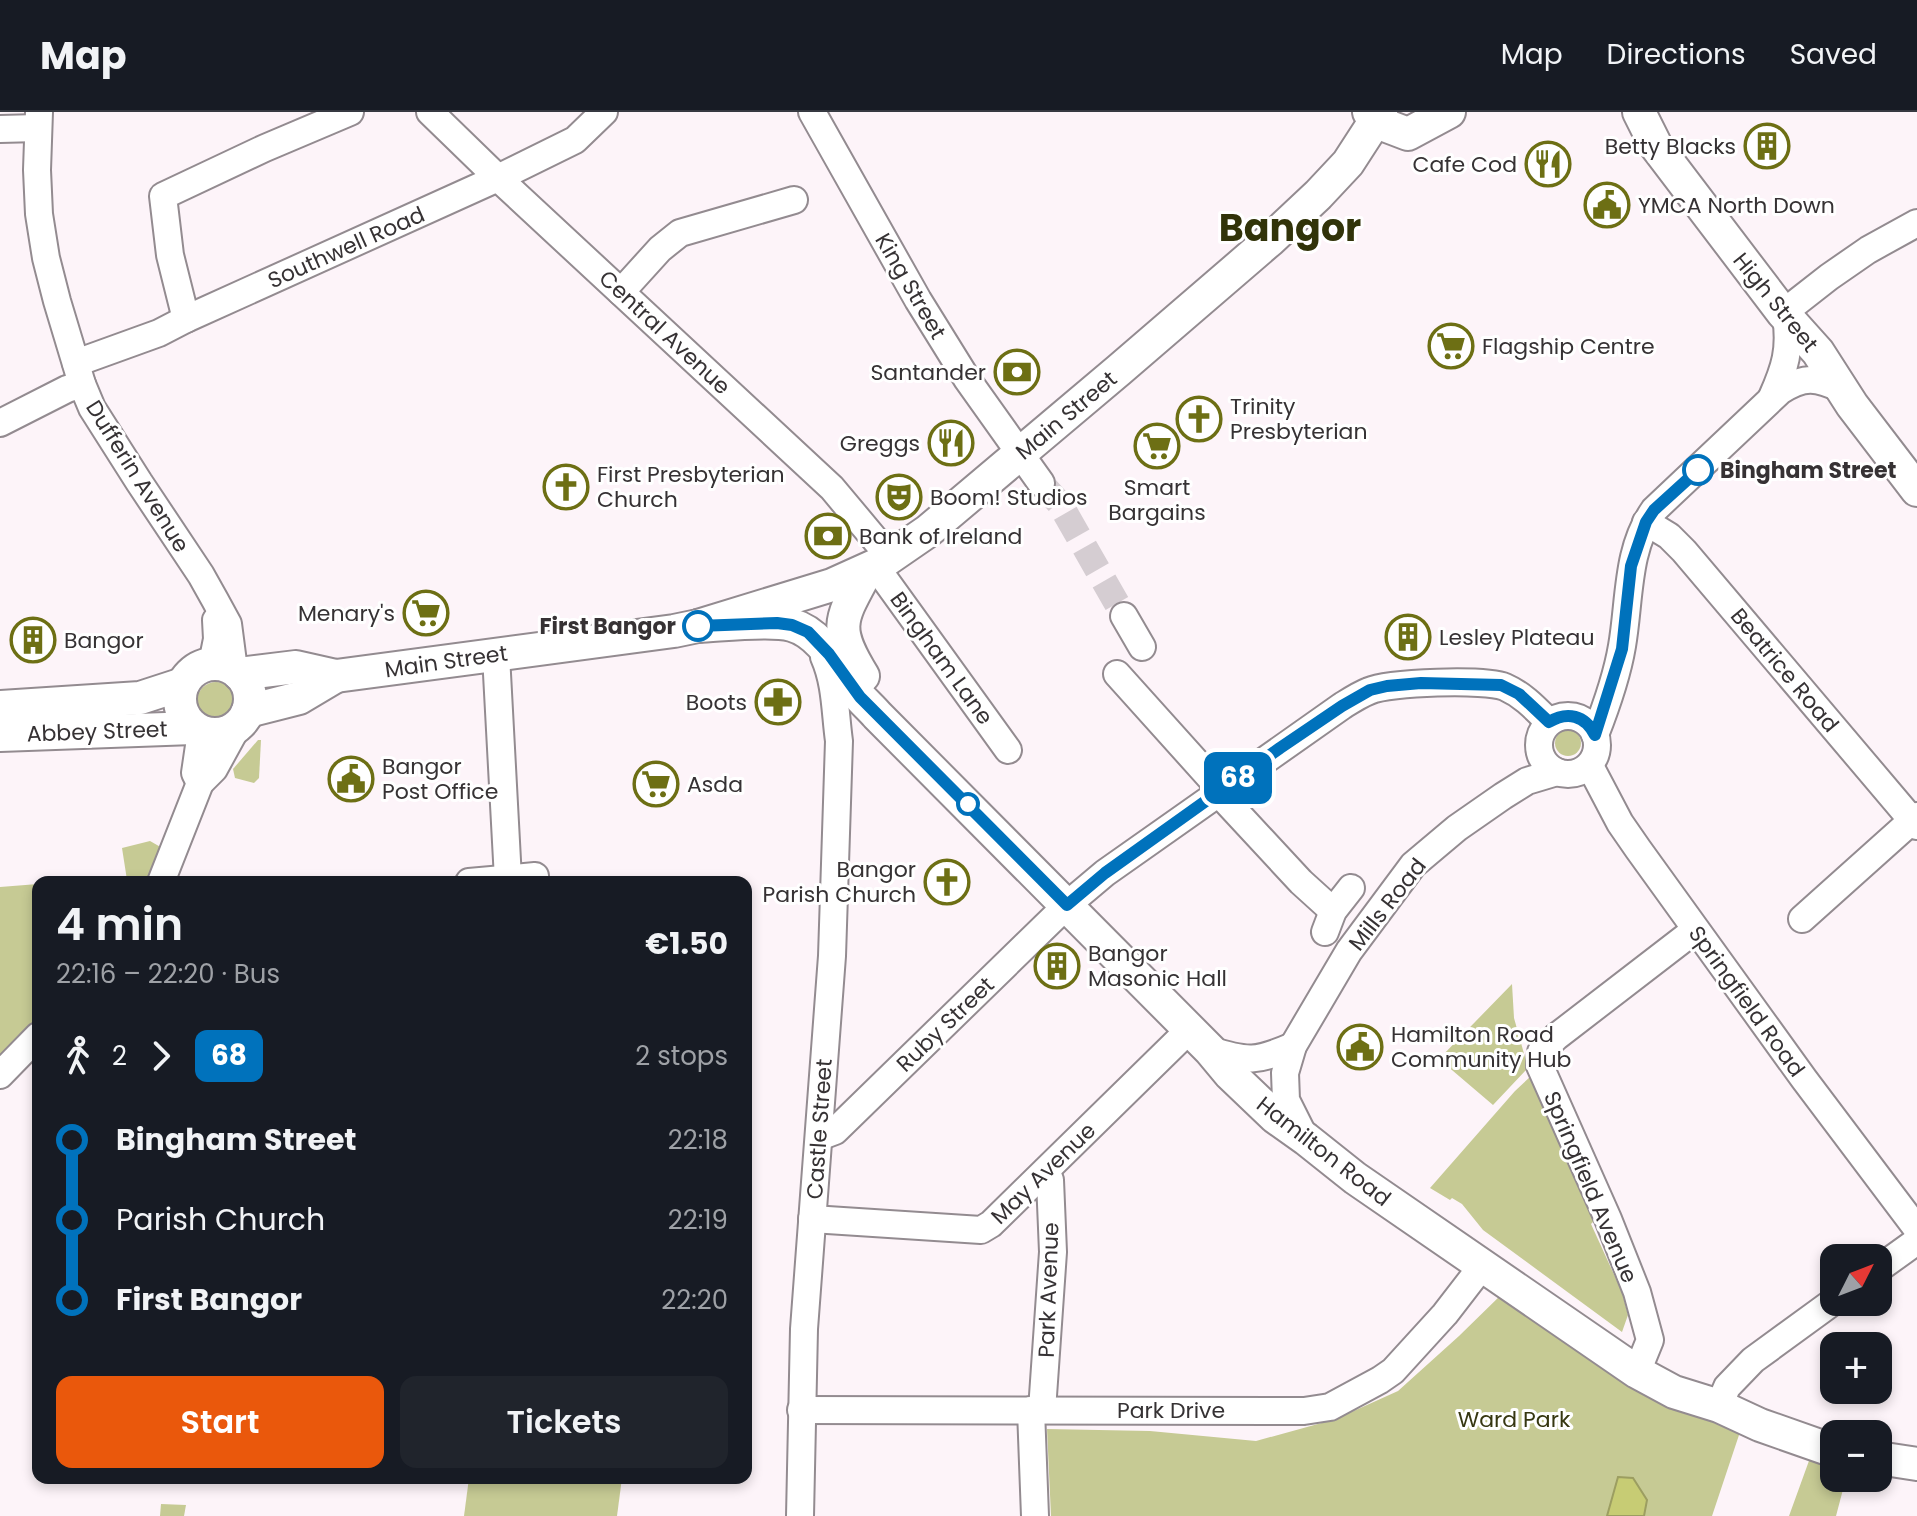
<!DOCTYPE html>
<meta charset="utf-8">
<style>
:root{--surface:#171b24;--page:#20242c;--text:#f1f3f6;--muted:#9ea1a6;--line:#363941;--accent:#ea580c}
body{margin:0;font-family:Poppins,sans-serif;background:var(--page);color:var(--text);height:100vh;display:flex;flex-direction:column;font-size:30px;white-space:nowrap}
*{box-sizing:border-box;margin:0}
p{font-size:26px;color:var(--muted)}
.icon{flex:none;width:44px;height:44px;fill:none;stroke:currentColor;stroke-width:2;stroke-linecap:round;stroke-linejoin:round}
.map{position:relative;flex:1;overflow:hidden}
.drawer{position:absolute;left:32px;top:764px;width:720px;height:608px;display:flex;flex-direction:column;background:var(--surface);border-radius:16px;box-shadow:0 4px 12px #0003}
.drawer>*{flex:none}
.badge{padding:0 16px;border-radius:12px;font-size:28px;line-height:52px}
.needle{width:52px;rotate:48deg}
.tools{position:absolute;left:1820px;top:1132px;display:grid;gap:16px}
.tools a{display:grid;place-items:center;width:72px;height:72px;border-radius:16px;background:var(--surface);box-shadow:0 4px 12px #0003;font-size:40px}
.map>.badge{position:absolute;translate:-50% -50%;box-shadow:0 0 0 4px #fff}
.legs{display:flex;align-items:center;gap:12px;height:88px;padding:0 24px;font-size:26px}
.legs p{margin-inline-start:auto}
.summary{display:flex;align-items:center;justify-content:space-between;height:136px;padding:0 24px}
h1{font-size:44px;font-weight:600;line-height:60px}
.cta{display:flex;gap:16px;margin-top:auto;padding:16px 24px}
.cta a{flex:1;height:92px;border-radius:16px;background:var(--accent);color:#fff;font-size:32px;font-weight:600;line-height:92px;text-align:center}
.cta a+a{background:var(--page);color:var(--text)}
ul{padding:0 24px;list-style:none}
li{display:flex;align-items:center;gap:28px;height:80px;font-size:30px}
li i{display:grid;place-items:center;width:12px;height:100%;margin:0 10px;background:currentColor}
li i::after{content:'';width:20px;height:20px;margin:-10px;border:6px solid;border-radius:50%;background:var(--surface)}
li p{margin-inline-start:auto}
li:first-child i{background:linear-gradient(#0000 50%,currentColor 0)}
li:last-child i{background:linear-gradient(currentColor 50%,#0000 0)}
header{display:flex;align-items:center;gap:48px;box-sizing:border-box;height:112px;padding:0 40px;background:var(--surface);border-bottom:2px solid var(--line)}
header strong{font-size:38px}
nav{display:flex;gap:44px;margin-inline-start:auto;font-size:28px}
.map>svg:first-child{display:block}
.green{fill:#c6ca94}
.water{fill:#c7cc74;stroke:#9c9e61;stroke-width:2}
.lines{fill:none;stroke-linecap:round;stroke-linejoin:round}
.minor-tunnel{stroke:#d5cdd2;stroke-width:26;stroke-dasharray:26 13;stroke-linecap:butt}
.minor-casing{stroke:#938b90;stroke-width:30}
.major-casing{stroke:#938b90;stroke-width:36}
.minor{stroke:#fff;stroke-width:26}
.major{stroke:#fff;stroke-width:32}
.line-1-casing{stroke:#fff;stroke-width:18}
.line-1{stroke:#0072bc;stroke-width:12}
.stop-1-dot{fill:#fff;stroke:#0072bc;stroke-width:4}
.labels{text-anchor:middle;stroke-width:6;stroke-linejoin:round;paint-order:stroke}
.poi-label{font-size:22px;fill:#363234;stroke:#fff;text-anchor:start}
.street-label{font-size:22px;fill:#363234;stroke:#fff}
.stop-label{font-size:22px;font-weight:bold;fill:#363234;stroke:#fff;text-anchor:start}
.park-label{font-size:22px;fill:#363711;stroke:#fff}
.town-label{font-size:38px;font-weight:bold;fill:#313309;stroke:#fff}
</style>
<header>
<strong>Map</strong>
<nav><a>Map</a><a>Directions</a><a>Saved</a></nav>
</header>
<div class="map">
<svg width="1917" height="1404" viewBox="0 0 1917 1404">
<rect width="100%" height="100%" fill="#fdf4f9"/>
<g class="green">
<circle cx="216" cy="589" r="19"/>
<circle cx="1568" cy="631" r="13"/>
<path d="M258,628H261L259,666L254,671L235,666L233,657Z"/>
<path d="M150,729L164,737L151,770H76L127,768L122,736Z"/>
<path d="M38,772V907L0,945V775Z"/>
<path d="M1512,872L1514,906L1528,956L1493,993L1439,947Z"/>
<path d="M1532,963L1595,1108L1591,1112L1622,1180L1628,1203L1622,1220L1483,1118L1462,1092L1452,1086L1450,1088L1430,1076L1515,979Z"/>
<path d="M1503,1181L1740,1320L1712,1404H1051L1047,1317L1150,1319L1256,1329L1336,1307L1398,1279L1459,1224Z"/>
<path d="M1810,1346L1834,1356V1366H1846L1836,1404H1789Z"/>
<path d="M469,1366H622L617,1404H464Z"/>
<path d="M161,1392L186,1393L184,1404H160Z"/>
</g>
<path class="water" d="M1618,1365L1633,1366L1647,1388L1644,1404H1607Z"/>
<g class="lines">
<path class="minor-tunnel" d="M1041,371L1060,392L1124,504"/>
<g class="minor-casing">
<g id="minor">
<path d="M39,0L37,58L39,102L46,146L57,189L82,272L92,296L139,370L201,463L215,488L228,512L234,558"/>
<path d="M430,0L498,66L832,376L883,437V450"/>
<path d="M812,0L918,188L967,267L1041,371"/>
<path d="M0,17L38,16"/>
<path d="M621,180L660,137L680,121L794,88"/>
<path d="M1783,201L1829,165L1868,138L1917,111"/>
<path d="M186,207L170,143L163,84L265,36L350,0"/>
<path d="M76,251L159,221L186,207L498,66L575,28L604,0"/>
<path d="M1772,285C1785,256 1791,237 1786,205"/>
<path d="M0,311L67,277L82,272"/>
<path d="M1646,410L1669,424L1684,439L1917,714"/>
<path d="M876,455L1008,638"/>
<path d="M1124,504L1142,535"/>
<path d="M496,543L508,767"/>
<path d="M212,552L217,527L216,508"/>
<path d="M1117,562L1215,671L1224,687L1301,770L1333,799"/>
<circle cx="1568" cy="633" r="29"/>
<path d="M1595,623C1606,595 1617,564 1622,534C1630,488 1626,438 1654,398L1780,279C1804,264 1816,265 1841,277"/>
<path d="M1590,654L1620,711L1638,737L1804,967L1917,1117"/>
<path d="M200,671L195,661L201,620"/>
<path d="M161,770L200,671L214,657L237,615"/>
<path d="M469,770L535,764"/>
<path d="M1802,807L1917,704"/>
<path d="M1325,820L1333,799L1351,776"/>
<path d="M1210,938C1248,950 1256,950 1293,934"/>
<path d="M0,963L38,924"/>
<path d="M819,1025L835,1019L1067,793L1105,761L1342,594C1350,589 1359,583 1369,579C1389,570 1486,567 1505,575C1523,583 1535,596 1549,610"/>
<path d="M1305,1026L1286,988L1285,961L1293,934L1349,839L1413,753L1457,716L1503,684L1527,669L1557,660"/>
<path d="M812,1107L981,1118L991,1112L1190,917"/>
<path d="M1878,1157L1917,1129"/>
<path d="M1637,1260L1650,1228L1637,1180L1608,1107L1540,954L1541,940L1556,925L1695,818"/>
<path d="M1719,1294L1727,1275L1753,1248L1834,1189"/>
<path d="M801,1298L1304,1299L1330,1295L1380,1268L1393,1259L1445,1202L1482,1154"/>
<path d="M1031,1298L1035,1404"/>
<path d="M1042,1298L1053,1140L1050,1068L1046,1059"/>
<path d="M800,1404L804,1217L832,844L839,629C835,601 836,572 824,545"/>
</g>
</g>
<g class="major-casing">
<g id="major">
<path d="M1369,0L1387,14L1408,22L1449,0"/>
<path d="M1639,0L1656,34L1783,201L1818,240L1852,293L1917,378"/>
<path d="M698,514C722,513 771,507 792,513C824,522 840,561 860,585C865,591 872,597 877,603L1210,938L1230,962L1275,1005L1306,1027L1355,1066L1637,1260L1674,1280L1719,1294L1760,1313L1834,1339"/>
<circle cx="215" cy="587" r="35"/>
<path d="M239,562L296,555L336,564L674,519L698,514L832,473L883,450L928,419L1119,258L1270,128L1318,83L1348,51L1381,0"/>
<path d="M863,564C833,515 840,508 866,460"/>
<path d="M0,595L140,586L183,572"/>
<path d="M248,599L299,586L336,564"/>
<path d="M0,623L193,616"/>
<path d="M1878,1346L1917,1352"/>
</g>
</g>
<use href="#minor" class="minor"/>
<use href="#major" class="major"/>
</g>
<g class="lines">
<g class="line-1-casing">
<path id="line-1" d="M698,514L777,511L792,513L808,520L829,542L860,585L1067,793L1105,761L1280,636L1342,594L1370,578L1387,574L1421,571L1501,573L1519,582L1549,610C1567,599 1585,603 1595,623L1622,537L1631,454L1646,410L1654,398L1698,358"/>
</g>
<use href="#line-1" class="line-1"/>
</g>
<defs>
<g id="building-ring" transform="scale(2.3)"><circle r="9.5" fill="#fff" stroke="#6d6f14" stroke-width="1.5"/><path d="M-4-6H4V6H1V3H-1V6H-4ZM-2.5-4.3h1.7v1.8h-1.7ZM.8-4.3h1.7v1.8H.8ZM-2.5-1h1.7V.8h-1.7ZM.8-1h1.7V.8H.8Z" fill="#6d6f14"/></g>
<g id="restaurant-ring" transform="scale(2.3)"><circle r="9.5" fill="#fff" stroke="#6d6f14" stroke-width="1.5"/><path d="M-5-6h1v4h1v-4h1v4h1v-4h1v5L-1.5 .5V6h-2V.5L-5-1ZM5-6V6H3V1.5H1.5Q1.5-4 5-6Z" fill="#6d6f14"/></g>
<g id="civic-ring" transform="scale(2.3)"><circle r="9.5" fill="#fff" stroke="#6d6f14" stroke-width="1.5"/><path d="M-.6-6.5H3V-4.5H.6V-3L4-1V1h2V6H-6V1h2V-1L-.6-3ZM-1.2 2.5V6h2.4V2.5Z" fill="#6d6f14"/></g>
<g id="supermarket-ring" transform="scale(2.3)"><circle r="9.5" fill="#fff" stroke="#6d6f14" stroke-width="1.5"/><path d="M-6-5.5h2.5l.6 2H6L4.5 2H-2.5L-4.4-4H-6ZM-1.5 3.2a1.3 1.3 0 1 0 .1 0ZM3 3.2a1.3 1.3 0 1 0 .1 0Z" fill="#6d6f14"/></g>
<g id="bank-ring" transform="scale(2.3)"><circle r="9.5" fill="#fff" stroke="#6d6f14" stroke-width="1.5"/><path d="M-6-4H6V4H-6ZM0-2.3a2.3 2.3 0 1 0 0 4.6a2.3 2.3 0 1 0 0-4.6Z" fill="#6d6f14"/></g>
<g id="church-ring" transform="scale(2.3)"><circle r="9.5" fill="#fff" stroke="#6d6f14" stroke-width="1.5"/><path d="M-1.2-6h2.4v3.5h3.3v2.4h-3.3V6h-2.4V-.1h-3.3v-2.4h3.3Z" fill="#6d6f14"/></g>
<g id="theatre-ring" transform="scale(2.3)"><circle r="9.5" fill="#fff" stroke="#6d6f14" stroke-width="1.5"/><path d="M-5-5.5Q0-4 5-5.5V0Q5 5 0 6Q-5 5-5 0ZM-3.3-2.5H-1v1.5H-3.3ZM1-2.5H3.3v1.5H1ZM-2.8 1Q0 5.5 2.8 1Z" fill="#6d6f14"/></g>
<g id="pharmacy-ring" transform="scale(2.3)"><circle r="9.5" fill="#fff" stroke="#6d6f14" stroke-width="1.5"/><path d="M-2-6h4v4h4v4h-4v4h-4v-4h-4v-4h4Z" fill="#6d6f14"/></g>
</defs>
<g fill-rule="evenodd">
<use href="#building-ring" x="1767" y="34"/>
<use href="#restaurant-ring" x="1548" y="52"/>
<use href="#civic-ring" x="1607" y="93"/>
<use href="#supermarket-ring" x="1451" y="234"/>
<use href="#bank-ring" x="1017" y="260"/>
<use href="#church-ring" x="1199" y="307"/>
<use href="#restaurant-ring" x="951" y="331"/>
<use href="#supermarket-ring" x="1157" y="334"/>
<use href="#church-ring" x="566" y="375"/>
<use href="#theatre-ring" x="899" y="385"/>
<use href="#bank-ring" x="828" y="424"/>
<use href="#supermarket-ring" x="426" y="501"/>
<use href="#building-ring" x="1408" y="525"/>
<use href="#building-ring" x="33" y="528"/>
<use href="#pharmacy-ring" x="778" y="590"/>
<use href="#civic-ring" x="351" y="667"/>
<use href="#supermarket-ring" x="656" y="672"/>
<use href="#church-ring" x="947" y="770"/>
<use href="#building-ring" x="1057" y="854"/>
<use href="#civic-ring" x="1360" y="935"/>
</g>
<g class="stop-1-dot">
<circle cx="1698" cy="358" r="14"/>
<circle cx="698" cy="514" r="14"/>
<circle cx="968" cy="692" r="10"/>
</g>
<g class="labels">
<g class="poi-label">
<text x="1736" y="42" text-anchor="end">Betty Blacks</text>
<text x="1517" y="60" text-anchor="end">Cafe Cod</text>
<text x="1638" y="101">YMCA North Down</text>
<text x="1482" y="242">Flagship Centre</text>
<text x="986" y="268" text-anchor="end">Santander</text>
<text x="1230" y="302">Trinity<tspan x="1230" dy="25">Presbyterian</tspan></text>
<text x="920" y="339" text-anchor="end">Greggs</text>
<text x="597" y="370">First Presbyterian<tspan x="597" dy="25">Church</tspan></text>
<text x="1157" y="383" text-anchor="middle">Smart<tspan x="1157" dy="25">Bargains</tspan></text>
<text x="930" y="393">Boom! Studios</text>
<text x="859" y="432">Bank of Ireland</text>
<text x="395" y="509" text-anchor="end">Menary's</text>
<text x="1439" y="533">Lesley Plateau</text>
<text x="64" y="536">Bangor</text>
<text x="747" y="598" text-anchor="end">Boots</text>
<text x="382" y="662">Bangor<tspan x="382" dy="25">Post Office</tspan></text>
<text x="687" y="680">Asda</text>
<text x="916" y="765" text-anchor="end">Bangor<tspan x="916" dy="25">Parish Church</tspan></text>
<text x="1088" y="849">Bangor<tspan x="1088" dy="25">Masonic Hall</tspan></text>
<text x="1391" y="930">Hamilton Road<tspan x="1391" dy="25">Community Hub</tspan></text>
</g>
<g class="street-label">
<text transform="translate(346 135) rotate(-24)" y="8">Southwell Road</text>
<text transform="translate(911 174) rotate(60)" y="8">King Street</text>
<text transform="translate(1776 190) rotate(51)" y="8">High Street</text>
<text transform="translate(665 220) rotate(43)" y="8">Central Avenue</text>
<text transform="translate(1066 303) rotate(-40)" y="8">Main Street</text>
<text transform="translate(138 364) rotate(58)" y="8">Dufferin Avenue</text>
<text transform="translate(942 546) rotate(54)" y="8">Bingham Lane</text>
<text transform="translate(446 549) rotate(-8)" y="8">Main Street</text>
<text transform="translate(1785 558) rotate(50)" y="8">Beatrice Road</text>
<text transform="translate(97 619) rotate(-2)" y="8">Abbey Street</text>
<text transform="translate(1387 792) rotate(-52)" y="8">Mills Road</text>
<text transform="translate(1747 889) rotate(54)" y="8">Springfield Road</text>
<text transform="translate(945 912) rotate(-44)" y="8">Ruby Street</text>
<text transform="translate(819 1017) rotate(-86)" y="8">Castle Street</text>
<text transform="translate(1324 1039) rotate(38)" y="8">Hamilton Road</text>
<text transform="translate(1043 1061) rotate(-44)" y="8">May Avenue</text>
<text transform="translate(1591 1075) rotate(67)" y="8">Springfield Avenue</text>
<text transform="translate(1048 1178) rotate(-88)" y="8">Park Avenue</text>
<text x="1171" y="1306">Park Drive</text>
</g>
<g class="stop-label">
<text x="1720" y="366">Bingham Street</text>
<text x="676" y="522" text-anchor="end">First Bangor</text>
</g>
<g class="park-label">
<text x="1514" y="1315">Ward Park</text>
</g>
<g class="town-label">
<text x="1290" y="129">Bangor</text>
</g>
</g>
</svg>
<div class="tools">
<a><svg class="needle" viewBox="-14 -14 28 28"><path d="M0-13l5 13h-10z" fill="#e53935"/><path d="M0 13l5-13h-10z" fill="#9ea1a6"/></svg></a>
<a>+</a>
<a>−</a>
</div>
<b class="badge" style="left:1238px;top:666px;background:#0072bc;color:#fff">68</b>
<section class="drawer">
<div class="summary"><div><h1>4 min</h1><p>22:16 – 22:20 · Bus</p></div><b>€1.50</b></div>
<div class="legs"><svg class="icon" aria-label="walk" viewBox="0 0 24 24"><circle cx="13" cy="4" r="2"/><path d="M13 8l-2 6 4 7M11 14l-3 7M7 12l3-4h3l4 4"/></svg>2<svg class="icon" aria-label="forward" viewBox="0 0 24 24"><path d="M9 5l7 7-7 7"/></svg><b class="badge" style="background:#0072bc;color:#fff">68</b><p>2 stops</p></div>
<ul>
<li><i style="color:#0072bc"></i><b>Bingham Street</b><p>22:18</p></li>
<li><i style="color:#0072bc"></i><span>Parish Church</span><p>22:19</p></li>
<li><i style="color:#0072bc"></i><b>First Bangor</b><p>22:20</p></li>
</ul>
<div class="cta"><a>Start</a><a>Tickets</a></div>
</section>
</div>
